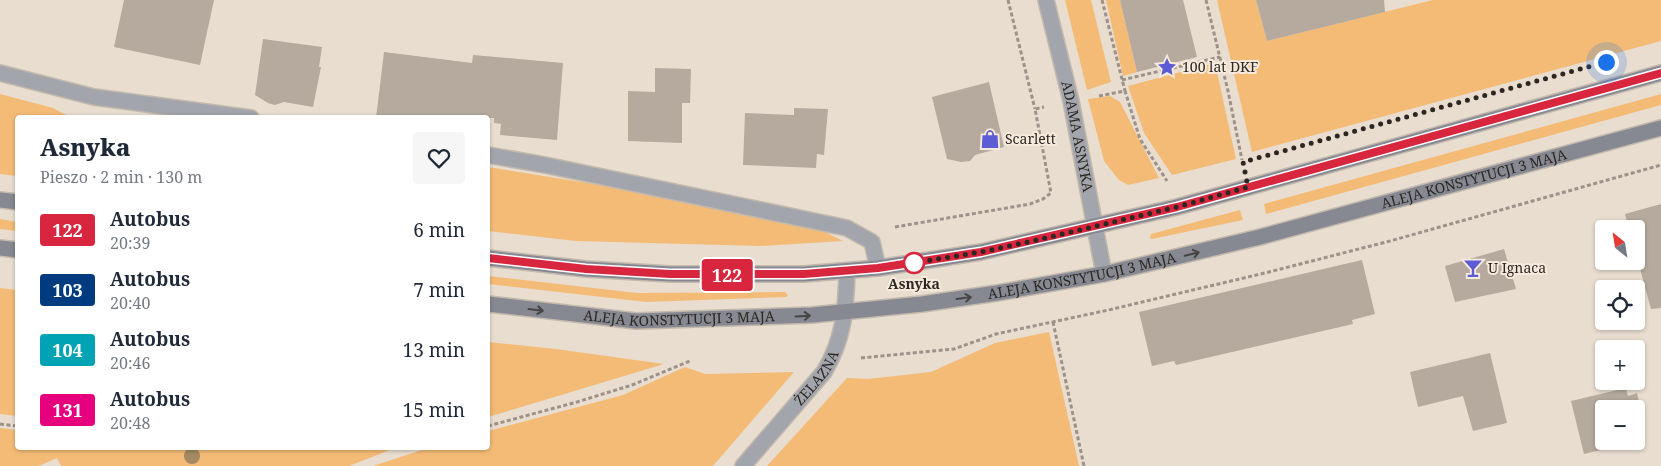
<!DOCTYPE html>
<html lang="pl">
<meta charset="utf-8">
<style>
:root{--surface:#fff;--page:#f6f6f7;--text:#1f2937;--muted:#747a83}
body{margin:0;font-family:"Noto Serif",serif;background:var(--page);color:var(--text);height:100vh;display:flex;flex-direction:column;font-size:19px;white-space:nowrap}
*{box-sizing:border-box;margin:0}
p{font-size:16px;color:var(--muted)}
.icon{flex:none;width:28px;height:28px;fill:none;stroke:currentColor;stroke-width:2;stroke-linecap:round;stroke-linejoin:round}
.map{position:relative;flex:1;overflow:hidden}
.drawer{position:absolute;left:15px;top:115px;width:475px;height:335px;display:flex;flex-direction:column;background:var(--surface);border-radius:5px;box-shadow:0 1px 4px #0004}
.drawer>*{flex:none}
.badge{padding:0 10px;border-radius:4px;font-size:18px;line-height:32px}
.needle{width:32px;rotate:330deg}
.tools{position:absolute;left:1595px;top:220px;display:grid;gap:10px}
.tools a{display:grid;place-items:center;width:50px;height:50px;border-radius:5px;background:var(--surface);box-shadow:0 1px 4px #0004;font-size:25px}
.you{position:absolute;width:25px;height:25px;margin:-12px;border:4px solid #fff;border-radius:50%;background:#1a73e8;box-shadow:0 0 0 8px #1a73e833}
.map>.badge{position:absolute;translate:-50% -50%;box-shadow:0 0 0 2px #fff}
.round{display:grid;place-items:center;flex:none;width:52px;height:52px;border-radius:5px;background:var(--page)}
.headline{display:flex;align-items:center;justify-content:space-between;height:85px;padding:0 25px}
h1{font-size:24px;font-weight:800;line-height:38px}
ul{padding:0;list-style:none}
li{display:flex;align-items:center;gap:15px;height:60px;padding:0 25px}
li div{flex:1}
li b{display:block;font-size:19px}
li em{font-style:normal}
li .badge{min-width:55px;font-weight:700;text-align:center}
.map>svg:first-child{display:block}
.green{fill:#f3bb76}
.building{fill:#b5aa9d}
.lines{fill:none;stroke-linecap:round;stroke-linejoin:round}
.minor-casing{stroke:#c3b9ad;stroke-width:18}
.secondary-casing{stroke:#c3b9ad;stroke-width:18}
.path{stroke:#9c9289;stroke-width:3;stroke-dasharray:4 2.5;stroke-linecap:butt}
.minor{stroke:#a3a5ac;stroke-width:15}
.secondary{stroke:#868892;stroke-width:15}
.tree{fill:#a38861}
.oneway{stroke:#474444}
.line-casing{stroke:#fff;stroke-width:11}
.line{stroke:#d7263d;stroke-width:8}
.walk{stroke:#2c2722;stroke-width:5;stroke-dasharray:0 9}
.stop-dot{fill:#fff;stroke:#d7263d;stroke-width:2.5}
.labels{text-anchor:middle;stroke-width:4;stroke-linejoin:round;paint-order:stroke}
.poi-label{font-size:14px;fill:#2c2722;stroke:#f7eadd;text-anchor:start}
.street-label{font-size:14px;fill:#2c2722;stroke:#f7eadd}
.stop-label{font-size:14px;font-weight:bold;fill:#2c2722;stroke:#f7eadd}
</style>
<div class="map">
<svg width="1661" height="466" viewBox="0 0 1661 466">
<rect width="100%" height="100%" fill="#e9ddd0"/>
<g class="green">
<path d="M1065,0H1091L1111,82L1087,90Z"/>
<path d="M1106,0H1120L1137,72L1123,76Z"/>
<path d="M1217,0H1256L1267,41L1433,0H1661V41L1252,152Z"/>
<path d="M1215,63L1236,159L1172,175L1144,133L1128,86Z"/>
<path d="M0,94L53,108L66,115L86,117L18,118L17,176L0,174Z"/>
<path d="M1661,94V105L1266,214L1264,204Z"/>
<path d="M1110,96L1120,102L1159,178L1128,185L1119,180L1104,161L1088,99Z"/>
<path d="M488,167L600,185L823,231L843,241L760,246L576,241L488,231Z"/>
<path d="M1240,210L1243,220L1152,239L1150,238L1151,234Z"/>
<path d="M0,219L17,222V231L0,229Z"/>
<path d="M488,276L637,293L785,292L788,295L786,297L646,302L488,284Z"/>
<path d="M0,288L17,290V416L0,414Z"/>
<path d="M1049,332L1079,466H767L847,378L868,379L931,372L995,343Z"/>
<path d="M488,342L556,349L664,364L488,417Z"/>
<path d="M685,367L705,374L794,372L713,466H373L428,448H488V431L623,395Z"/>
<path d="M0,428L17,430L18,448H395L349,466H61L57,458L39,466H0Z"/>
</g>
<g class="building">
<path d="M124,0H214L200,65L114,47Z"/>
<path d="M1120,0H1183L1197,57L1137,72Z"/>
<path d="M1256,0H1384L1385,12L1267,41Z"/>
<path d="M263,39L322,47L319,67H321L313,107L284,102L275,105L268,103L255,95Z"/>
<path d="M384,52L472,63L473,55L563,63L557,140L500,135L501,124L494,123V118H376Z"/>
<path d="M655,68L691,69L690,103H682V143L628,141V91L655,92Z"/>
<path d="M989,82L1004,147L975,155L970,161L961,162L947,159L932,97Z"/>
<path d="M794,108L828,109L824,155L817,154L816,168L743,165L745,113L794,115Z"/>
<path d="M1661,204V308L1651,309L1636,254V229H1629L1625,214Z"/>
<path d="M1504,249L1516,289L1455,302L1445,266Z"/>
<path d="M1362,260L1375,314L1352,320L1353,324L1176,365L1174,361L1152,366L1139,312Z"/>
<path d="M1490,353L1507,423L1473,431L1463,396L1418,407L1410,372Z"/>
<path d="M1626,388L1628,396L1637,393L1645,427L1636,429V409H1604V441H1636V432L1639,441L1584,454L1571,401Z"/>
</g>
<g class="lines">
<g class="minor-casing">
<g id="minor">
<path id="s1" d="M1046,0L1071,101L1104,274"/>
<path d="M0,73L94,97L251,118"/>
<path d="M488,155L545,165L847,228L872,242L878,268"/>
<path id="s2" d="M743,466L824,372C844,339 846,309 847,271"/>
</g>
</g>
<g class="secondary-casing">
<g id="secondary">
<path d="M0,200L18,202"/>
<path d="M0,248L18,250"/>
<path d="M488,258L586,269L670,274H804L878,268L981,252L1177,207L1661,73"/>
<path id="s3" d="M488,304L636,321L812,315L922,304L997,293L1104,274L1260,237L1661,128"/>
</g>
</g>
<g class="path">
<path d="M1008,0L1035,109"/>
<path d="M1102,0L1125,91"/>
<path d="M1206,0L1228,91L1242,160"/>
<path d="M1122,80L1220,57"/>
<path d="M1099,96L1125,91L1140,139L1167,181"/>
<path d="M895,227L1030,204L1043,199L1051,193L1035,109L1044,107"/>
<path d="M1053,322L1084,466"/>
<path d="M861,358L954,349L996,334L1104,311L1269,272L1390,241L1661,165"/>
<path d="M0,424L18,426"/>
<path d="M488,426L577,402L632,385L690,361"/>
</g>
<use href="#minor" class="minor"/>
<use href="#secondary" class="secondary"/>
</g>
<circle class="tree" cx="192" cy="456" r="8"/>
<defs><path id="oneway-shaft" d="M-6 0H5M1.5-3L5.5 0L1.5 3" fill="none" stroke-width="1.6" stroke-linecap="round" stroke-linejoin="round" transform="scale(1.25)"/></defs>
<g class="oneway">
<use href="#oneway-shaft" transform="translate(1192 254) rotate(-14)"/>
<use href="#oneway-shaft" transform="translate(964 298) rotate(-8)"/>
<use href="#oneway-shaft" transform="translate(536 310) rotate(7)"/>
<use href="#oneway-shaft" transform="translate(803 316) rotate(-3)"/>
</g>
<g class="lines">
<g class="line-casing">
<path id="line" d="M488,258L586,269L670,274H804L878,268L981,252L1177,207L1661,73"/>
</g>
<use href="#line" class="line"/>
<path class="walk" d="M914,263H913L981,252L1037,240L1177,207L1248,187L1243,162L1606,62"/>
</g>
<defs>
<g id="sight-bare" transform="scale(1.5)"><path d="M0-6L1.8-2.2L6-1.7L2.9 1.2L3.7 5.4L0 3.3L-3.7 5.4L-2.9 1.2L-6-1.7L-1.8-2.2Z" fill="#5c5dd5" stroke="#f7eadd" stroke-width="2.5" paint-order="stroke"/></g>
<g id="shop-bare" transform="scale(1.5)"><path d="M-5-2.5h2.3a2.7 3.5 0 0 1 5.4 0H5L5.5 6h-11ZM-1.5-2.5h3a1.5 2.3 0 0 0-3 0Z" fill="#5c5dd5" stroke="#f7eadd" stroke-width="2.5" paint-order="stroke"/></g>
<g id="bar-bare" transform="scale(1.5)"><path d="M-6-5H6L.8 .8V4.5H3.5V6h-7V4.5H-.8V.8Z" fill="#5c5dd5" stroke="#f7eadd" stroke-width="2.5" paint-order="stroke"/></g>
</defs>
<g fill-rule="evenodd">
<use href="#sight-bare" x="1167" y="67"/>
<use href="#shop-bare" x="990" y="139"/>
<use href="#bar-bare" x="1473" y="268"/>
</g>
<circle class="stop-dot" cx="914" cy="263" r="10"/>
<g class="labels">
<g class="poi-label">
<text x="1182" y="72">100 lat DKF</text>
<text x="1005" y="144">Scarlett</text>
<text x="1488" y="273">U Ignaca</text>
</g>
<g class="street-label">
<text dy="5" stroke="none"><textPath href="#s1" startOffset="140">ADAMA ASNYKA</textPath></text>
<text dy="5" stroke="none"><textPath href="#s3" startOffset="1002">ALEJA KONSTYTUCJI 3 MAJA</textPath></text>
<text dy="5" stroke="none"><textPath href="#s3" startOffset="598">ALEJA KONSTYTUCJI 3 MAJA</textPath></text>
<text dy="5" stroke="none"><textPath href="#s3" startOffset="192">ALEJA KONSTYTUCJI 3 MAJA</textPath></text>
<text dy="5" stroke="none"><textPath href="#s2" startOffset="115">ŻELAZNA</textPath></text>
</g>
<g class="stop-label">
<text x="914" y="289">Asnyka</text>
</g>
</g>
</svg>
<div class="tools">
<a><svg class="needle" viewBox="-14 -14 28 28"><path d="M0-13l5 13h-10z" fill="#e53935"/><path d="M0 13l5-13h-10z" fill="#747a83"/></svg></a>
<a><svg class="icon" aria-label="locate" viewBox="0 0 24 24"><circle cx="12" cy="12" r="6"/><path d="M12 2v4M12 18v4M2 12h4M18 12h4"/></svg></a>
<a>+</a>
<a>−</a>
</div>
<div class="you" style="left:1606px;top:62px"></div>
<b class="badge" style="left:727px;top:275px;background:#d7263d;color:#fff">122</b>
<section class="drawer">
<div class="headline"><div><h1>Asnyka</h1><p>Pieszo · 2 min · 130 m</p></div><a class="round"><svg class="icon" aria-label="heart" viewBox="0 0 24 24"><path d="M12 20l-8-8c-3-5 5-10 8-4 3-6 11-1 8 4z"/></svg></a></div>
<ul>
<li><span class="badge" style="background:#d7263d;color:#fff">122</span><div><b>Autobus</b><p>20:39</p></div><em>6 min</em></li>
<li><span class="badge" style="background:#003b80;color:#fff">103</span><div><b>Autobus</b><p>20:40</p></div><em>7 min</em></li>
<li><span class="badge" style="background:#00a3b4;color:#fff">104</span><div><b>Autobus</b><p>20:46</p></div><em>13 min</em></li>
<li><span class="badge" style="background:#e6007e;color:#fff">131</span><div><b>Autobus</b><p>20:48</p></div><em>15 min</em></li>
</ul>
</section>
</div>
